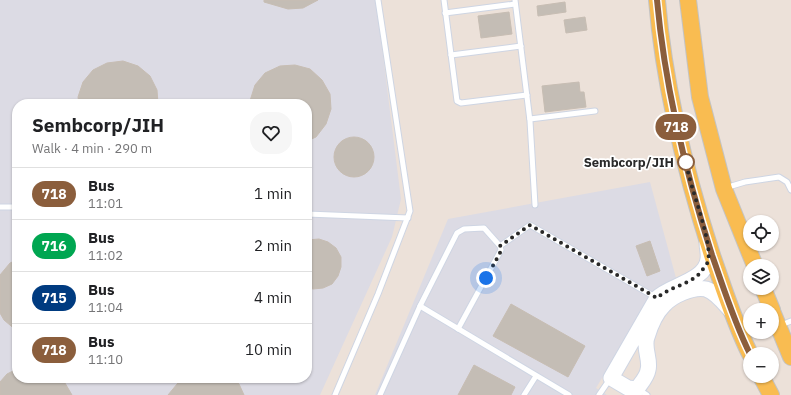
<!DOCTYPE html>
<meta charset="utf-8">
<style>
:root{--surface:#fff;--page:#f6f6f6;--text:#202124;--muted:#757577;--line:#e0e0e0}
body{margin:0;font-family:"IBM Plex Sans",sans-serif;background:var(--page);color:var(--text);height:100vh;display:flex;flex-direction:column;font-size:15px;white-space:nowrap}
*{box-sizing:border-box;margin:0}
p{font-size:13px;color:var(--muted)}
.icon{flex:none;width:22px;height:22px;fill:none;stroke:currentColor;stroke-width:2;stroke-linecap:round;stroke-linejoin:round}
.map{position:relative;flex:1;overflow:hidden}
.details{position:absolute;left:12px;top:99px;width:300px;height:284px;display:flex;flex-direction:column;background:var(--surface);border-radius:16px;box-shadow:0 1px 3px #0004}
.details>*{flex:none}
.badge{padding:0 8px;border-radius:13px;font-size:14px;line-height:26px}
.tools{position:absolute;left:743px;top:215px;display:grid;gap:8px}
.tools a{display:grid;place-items:center;width:36px;height:36px;border-radius:50%;background:var(--surface);box-shadow:0 1px 3px #0004;font-size:20px}
.you{position:absolute;width:20px;height:20px;margin:-10px;border:3px solid #fff;border-radius:50%;background:#1a73e8;box-shadow:0 0 0 6px #1a73e833}
.map>.badge{position:absolute;translate:-50% -50%;box-shadow:0 0 0 2px #fff}
.round{display:grid;place-items:center;flex:none;width:42px;height:42px;border-radius:16px;background:var(--page)}
.overview{display:flex;align-items:center;justify-content:space-between;height:68px;padding:0 20px}
h1{font-size:19px;font-weight:700;line-height:30px}
ul{padding:0;list-style:none}
li{display:flex;align-items:center;gap:12px;height:52px;padding:0 20px;border-top:1px solid var(--line)}
li div{flex:1}
li b{display:block;font-size:15px}
li em{font-style:normal}
li .badge{min-width:44px;font-weight:700;text-align:center}
.map>svg:first-child{display:block}
.industrial{fill:#dcdbe4;fill-rule:evenodd}
.building{fill:#c4bdb5;stroke:#c7bdb3}
.lines{fill:none;stroke-linecap:round;stroke-linejoin:round}
.lane-casing{stroke:#ced5e3;stroke-width:7}
.secondary-casing{stroke:#ced5e3;stroke-width:17}
.primary-casing{stroke:#c3c3c3;stroke-width:18}
.lane{stroke:#fff;stroke-width:5}
.secondary{stroke:#fff;stroke-width:15}
.primary{stroke:#f9bc51;stroke-width:16}
.line-casing{stroke:#fff;stroke-width:9}
.line{stroke:#8b5e3c;stroke-width:6}
.walk{stroke:#292929;stroke-width:4;stroke-dasharray:0 7.2}
.stop-dot{fill:#fff;stroke:#8b5e3c;stroke-width:2}
.labels{text-anchor:middle;stroke-width:3.5;stroke-linejoin:round;paint-order:stroke}
.stop-label{font-size:13px;font-weight:bold;fill:#292929;stroke:#fff;text-anchor:end}
</style>
<div class="map">
<svg width="791" height="395" viewBox="0 0 791 395">
<rect width="100%" height="100%" fill="#ece1d9"/>
<g class="industrial">
<path d="M0,0H376L401,199L392,237L320,395H0ZM17,104H307V378H17Z"/>
<path d="M650,182L676,278L656,288L596,388L607,395H375L448,219Z"/>
</g>
<g class="building">
<path d="M264,0H318L303,8L288,9L264,2Z"/>
<path d="M565,2L566,12L538,16L537,6Z"/>
<path d="M509,12L512,34L481,38L478,16Z"/>
<path d="M585,17L587,30L566,33L564,20Z"/>
<path d="M123,61L138,66L150,76L157,90L158,104H79L78,97L83,82L93,70L107,63Z"/>
<path d="M295,65L310,69L322,80L330,94L331,109L326,124L316,137L307,141V104H249L255,85L265,73L280,66Z"/>
<path d="M579,82L580,92H584L586,107L545,112L542,86Z"/>
<circle cx="354" cy="157" r="20"/>
<path d="M319,239L328,242L336,248L341,257V267L338,276L332,284L323,288L313,289L307,287V240Z"/>
<path d="M650,241L660,271L647,276L636,246Z"/>
<path d="M17,260V331L4,320L0,313V275L10,263Z"/>
<path d="M511,304L585,346L568,377L493,336Z"/>
<path d="M474,365L515,387L511,395H458Z"/>
<path d="M17,369V378H62L72,395H0V382L7,374Z"/>
<path d="M182,378H231L239,384L244,395H168Z"/>
</g>
<g class="lines">
<g class="lane-casing">
<g id="lane">
<path d="M444,0L457,101L461,103L527,95"/>
<path d="M515,0L530,121L535,205"/>
<path d="M445,13L515,4"/>
<path d="M451,55L521,46"/>
<path d="M530,119L595,111"/>
<path d="M725,188L745,182L779,177L787,182L791,190"/>
<path d="M0,207H17"/>
<path d="M307,214L408,218"/>
<path d="M500,246L530,225L655,297"/>
<path d="M420,306L569,395"/>
<path d="M781,325L791,321"/>
<path d="M638,389L647,395"/>
<path d="M335,395L378,294L410,211L378,0"/>
<path d="M380,395L420,306L457,233L464,229L484,228L500,246L501,250L458,329"/>
<path d="M524,395L536,376"/>
<path d="M599,395L610,379"/>
</g>
</g>
<g class="secondary-casing">
<path id="secondary" d="M707,243C707,248 709,254 708,259C706,281 670,285 657,298L611,378L628,388L637,389C641,383 647,377 648,370C651,360 643,348 647,337C650,327 656,313 664,305C672,296 693,286 706,289C716,292 724,303 731,311"/>
</g>
<g class="primary-casing">
<g id="primary">
<path d="M657,0C664,87 685,171 712,255C724,289 734,322 750,354"/>
<path d="M688,0L700,97L724,189L755,266"/>
<path d="M763,288L772,310"/>
<path d="M772,311L791,357"/>
<path d="M761,376L771,395"/>
</g>
</g>
<use href="#lane" class="lane"/>
<use href="#secondary" class="secondary"/>
<use href="#primary" class="primary"/>
</g>
<g class="lines">
<g class="line-casing">
<path id="line" d="M657,0C665,88 685,171 712,255C724,289 734,322 750,354"/>
</g>
<use href="#line" class="line"/>
<path class="walk" d="M486,278L500,253V246L530,225L657,298C669,287 688,285 699,274C702,270 707,265 708,261C713,242 689,185 686,162"/>
</g>
<circle class="stop-dot" cx="686" cy="162" r="8"/>
<g class="labels">
<g class="stop-label">
<text x="674" y="167">Sembcorp/JIH</text>
</g>
</g>
</svg>
<div class="tools">
<a><svg class="icon" aria-label="locate" viewBox="0 0 24 24"><circle cx="12" cy="12" r="6"/><path d="M12 2v4M12 18v4M2 12h4M18 12h4"/></svg></a>
<a><svg class="icon" aria-label="layers" viewBox="0 0 24 24"><path d="M12 4l9 5-9 5-9-5zM3 14l9 5 9-5"/></svg></a>
<a>+</a>
<a>−</a>
</div>
<div class="you" style="left:486px;top:278px"></div>
<b class="badge" style="left:676px;top:127px;background:#8b5e3c;color:#fff">718</b>
<section class="details">
<div class="overview"><div><h1>Sembcorp/JIH</h1><p>Walk · 4 min · 290 m</p></div><a class="round"><svg class="icon" aria-label="heart" viewBox="0 0 24 24"><path d="M12 20l-8-8c-3-5 5-10 8-4 3-6 11-1 8 4z"/></svg></a></div>
<ul>
<li><span class="badge" style="background:#8b5e3c;color:#fff">718</span><div><b>Bus</b><p>11:01</p></div><em>1 min</em></li>
<li><span class="badge" style="background:#00a651;color:#fff">716</span><div><b>Bus</b><p>11:02</p></div><em>2 min</em></li>
<li><span class="badge" style="background:#003b80;color:#fff">715</span><div><b>Bus</b><p>11:04</p></div><em>4 min</em></li>
<li><span class="badge" style="background:#8b5e3c;color:#fff">718</span><div><b>Bus</b><p>11:10</p></div><em>10 min</em></li>
</ul>
</section>
</div>
